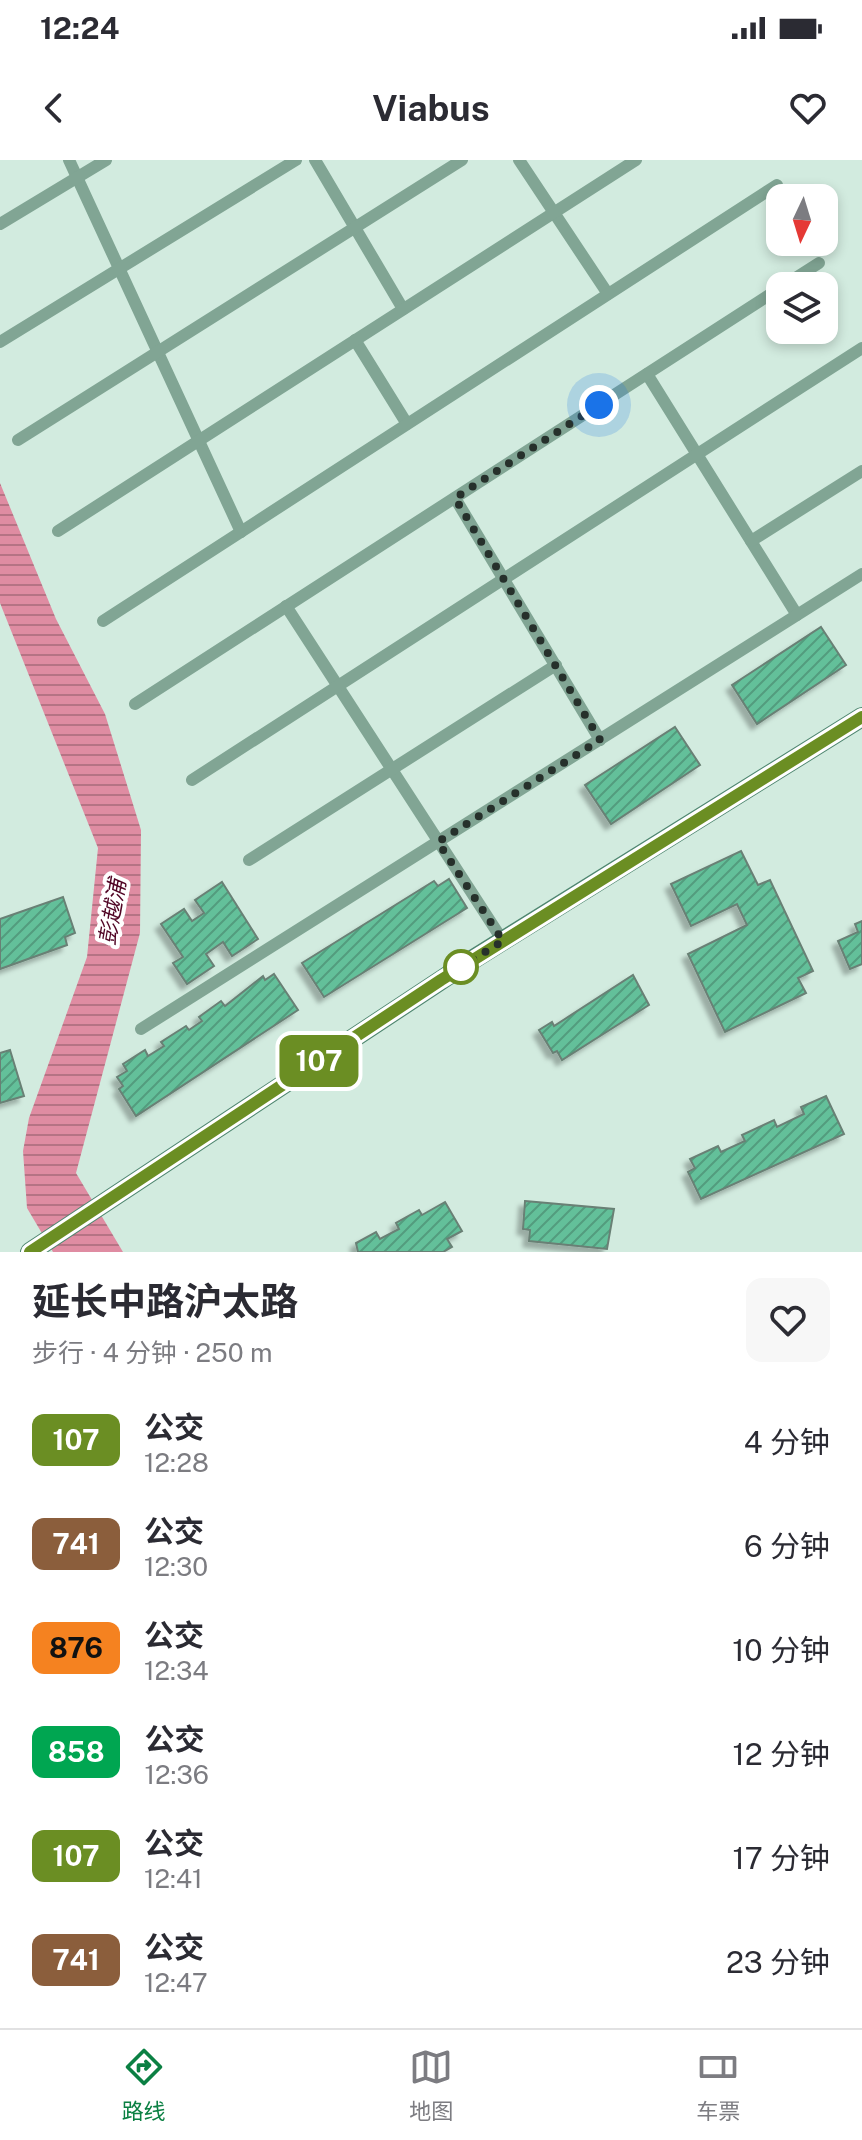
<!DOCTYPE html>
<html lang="zh">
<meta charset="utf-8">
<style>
:root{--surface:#fff;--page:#f7f7f7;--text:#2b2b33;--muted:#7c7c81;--line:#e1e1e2;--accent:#0b8043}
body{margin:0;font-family:"Public Sans","Noto Sans SC",sans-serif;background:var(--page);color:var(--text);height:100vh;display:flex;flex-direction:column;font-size:30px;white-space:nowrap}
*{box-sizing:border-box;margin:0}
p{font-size:26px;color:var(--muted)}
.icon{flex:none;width:44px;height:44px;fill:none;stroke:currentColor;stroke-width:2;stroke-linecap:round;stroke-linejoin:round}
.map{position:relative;height:1092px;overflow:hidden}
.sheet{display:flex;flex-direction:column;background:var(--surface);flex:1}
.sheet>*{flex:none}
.badge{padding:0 16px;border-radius:12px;font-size:28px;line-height:52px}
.needle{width:52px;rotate:184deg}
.tools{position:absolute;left:766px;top:24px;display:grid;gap:16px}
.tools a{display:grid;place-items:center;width:72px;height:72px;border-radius:16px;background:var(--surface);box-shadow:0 4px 12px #0003;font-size:40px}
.you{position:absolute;width:40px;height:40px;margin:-20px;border:6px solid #fff;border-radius:50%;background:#1a73e8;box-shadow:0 0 0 12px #1a73e833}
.map>.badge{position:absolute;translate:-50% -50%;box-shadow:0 0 0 4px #fff}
.round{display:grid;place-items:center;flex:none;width:84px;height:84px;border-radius:16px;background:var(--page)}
.head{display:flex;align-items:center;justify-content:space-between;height:136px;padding:0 32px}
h1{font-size:38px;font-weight:700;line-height:60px}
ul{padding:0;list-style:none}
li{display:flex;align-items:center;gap:24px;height:104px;padding:0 32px}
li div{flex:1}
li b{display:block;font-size:30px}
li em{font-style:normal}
li .badge{min-width:88px;font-weight:700;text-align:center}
.status{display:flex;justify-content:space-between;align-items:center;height:56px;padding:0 40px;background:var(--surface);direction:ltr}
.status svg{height:22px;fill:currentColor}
header{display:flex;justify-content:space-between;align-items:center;height:104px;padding:0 32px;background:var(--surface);font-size:36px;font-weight:700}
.tabs{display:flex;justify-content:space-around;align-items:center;height:112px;border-top:2px solid var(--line);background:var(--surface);font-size:22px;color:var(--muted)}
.tabs a{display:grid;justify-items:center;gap:4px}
.tabs .selected{color:var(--accent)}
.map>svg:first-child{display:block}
.water{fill:url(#water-rules)}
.building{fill:url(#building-hatch);stroke:#698075;stroke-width:2;filter:url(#shadow)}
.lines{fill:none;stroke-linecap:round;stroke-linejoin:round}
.lane{stroke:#81a594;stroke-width:12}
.secondary{stroke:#4e866f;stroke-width:20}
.line-casing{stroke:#fff;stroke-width:18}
.line{stroke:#6b8e23;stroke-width:12}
.walk{stroke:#26302b;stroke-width:8;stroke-dasharray:0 14.4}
.stop-dot{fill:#fff;stroke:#6b8e23;stroke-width:4}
.labels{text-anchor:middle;stroke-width:8;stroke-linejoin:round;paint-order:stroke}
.water-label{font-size:22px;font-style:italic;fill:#500424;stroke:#fff}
</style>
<div class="status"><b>12:24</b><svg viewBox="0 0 49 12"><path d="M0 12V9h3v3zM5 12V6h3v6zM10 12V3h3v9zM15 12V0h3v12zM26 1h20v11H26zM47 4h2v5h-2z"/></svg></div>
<header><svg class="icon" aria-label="back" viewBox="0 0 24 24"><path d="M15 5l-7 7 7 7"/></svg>Viabus<svg class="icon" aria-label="heart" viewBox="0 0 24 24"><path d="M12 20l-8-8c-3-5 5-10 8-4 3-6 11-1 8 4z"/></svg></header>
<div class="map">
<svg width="862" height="1092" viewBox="0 0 862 1092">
<defs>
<pattern id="water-rules" width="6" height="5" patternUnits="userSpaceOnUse" patternTransform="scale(2)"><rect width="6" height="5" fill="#df8ca2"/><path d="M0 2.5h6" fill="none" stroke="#b57384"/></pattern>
<pattern id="building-hatch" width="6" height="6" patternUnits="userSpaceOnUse" patternTransform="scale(2)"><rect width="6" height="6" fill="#64c09a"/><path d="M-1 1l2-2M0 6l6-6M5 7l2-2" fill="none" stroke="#529c7e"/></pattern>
<filter id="shadow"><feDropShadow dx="-5.5" dy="5.5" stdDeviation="2" flood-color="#0004"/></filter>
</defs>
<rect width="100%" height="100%" fill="#d2ebdf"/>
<path class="water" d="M0,323L56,459L105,554L141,670L140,773L76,1013L123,1092H53L27,1048L23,991L29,958L87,797L98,688L0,443Z"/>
<g class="building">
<path d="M821,467L846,505L757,564L732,525Z"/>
<path d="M675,567L700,605L611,664L585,625Z"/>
<path d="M741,691L758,725L770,720L813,811L798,818L806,833L725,872L688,794L747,765L737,744L691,766L671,724Z"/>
<path d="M449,719L467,748L324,837L302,803L434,721L438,726Z"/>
<path d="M222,722L258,779L232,796L223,782L206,794L214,806L187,824L173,803L183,797L161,764L184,749L192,761L204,753L195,740Z"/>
<path d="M63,737L75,773L65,777L67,785L0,809V759Z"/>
<path d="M862,761V804L850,809L838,781L858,772L855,764Z"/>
<path d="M274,814L298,850L136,956L119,929L123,926L117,917L127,911L123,904L145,890L148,896L164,886L161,882L186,866L189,870L202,861L199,857L221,841L225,846L263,816L265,820Z"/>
<path d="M633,815L649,845L562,900L557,891L553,893L539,870L552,862L554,866Z"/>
<path d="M10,890L24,936L0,943V893Z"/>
<path d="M826,936L844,974L701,1039L688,1012L695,1008L690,999L718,986L721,992L745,981L742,975L774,960L777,967L804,954L801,947Z"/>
<path d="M525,1041L614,1049L607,1089L529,1081L530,1070L523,1069Z"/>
<path d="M445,1042L462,1071L447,1079L452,1087L443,1092H358L356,1083L376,1072L380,1079L399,1069L396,1063L419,1050L422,1055Z"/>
</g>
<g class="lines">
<g class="lane">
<path d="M69,0L241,372"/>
<path d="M315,0L403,149"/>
<path d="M519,0L608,134"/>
<path d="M0,64L106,0"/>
<path d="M783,126L819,103"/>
<path d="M355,180L407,264"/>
<path d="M0,182L296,0"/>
<path d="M647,214L797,455"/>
<path d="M18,280L462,0"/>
<path d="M455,338L600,580"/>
<path d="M58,371L636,0"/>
<path d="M751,381L862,311"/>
<path d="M286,446L503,781"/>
<path d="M103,461L777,25"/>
<path d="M135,544L780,128"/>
<path d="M192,620L862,188"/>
<path d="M249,700L556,505"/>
<path d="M141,869L862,414"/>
</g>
<path class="secondary" d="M30,1092L464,805L862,557"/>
</g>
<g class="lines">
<g class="line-casing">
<path id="line" d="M30,1092L441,820L862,557"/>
</g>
<use href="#line" class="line"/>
<path class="walk" d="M461,807L503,781L438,682L600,580L455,338L599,245"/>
</g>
<circle class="stop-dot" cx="461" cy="807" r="16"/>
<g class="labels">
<g class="water-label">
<text transform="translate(112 752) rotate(-80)" y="8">彭越浦</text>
</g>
</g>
</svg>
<div class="tools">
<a><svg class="needle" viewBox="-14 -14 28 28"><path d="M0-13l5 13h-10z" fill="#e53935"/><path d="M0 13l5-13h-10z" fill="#7c7c81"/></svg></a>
<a><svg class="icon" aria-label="layers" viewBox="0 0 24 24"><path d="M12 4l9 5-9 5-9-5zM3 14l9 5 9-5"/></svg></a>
</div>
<div class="you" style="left:599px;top:245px"></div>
<b class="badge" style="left:319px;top:901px;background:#6b8e23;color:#fff">107</b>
</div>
<section class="sheet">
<div class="head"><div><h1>延长中路沪太路</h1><p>步行 · 4 分钟 · 250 m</p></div><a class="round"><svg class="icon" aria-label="heart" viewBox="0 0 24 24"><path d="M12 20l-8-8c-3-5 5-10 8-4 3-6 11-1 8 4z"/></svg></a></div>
<ul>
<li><span class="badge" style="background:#6b8e23;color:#fff">107</span><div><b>公交</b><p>12:28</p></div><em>4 分钟</em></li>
<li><span class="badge" style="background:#8b5e3c;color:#fff">741</span><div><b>公交</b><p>12:30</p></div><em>6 分钟</em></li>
<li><span class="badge" style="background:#f58220;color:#111">876</span><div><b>公交</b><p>12:34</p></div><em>10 分钟</em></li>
<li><span class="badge" style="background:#00a651;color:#fff">858</span><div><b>公交</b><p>12:36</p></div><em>12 分钟</em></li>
<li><span class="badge" style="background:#6b8e23;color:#fff">107</span><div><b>公交</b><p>12:41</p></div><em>17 分钟</em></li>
<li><span class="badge" style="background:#8b5e3c;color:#fff">741</span><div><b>公交</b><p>12:47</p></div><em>23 分钟</em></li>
</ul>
</section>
<nav class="tabs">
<a class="selected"><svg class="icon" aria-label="directions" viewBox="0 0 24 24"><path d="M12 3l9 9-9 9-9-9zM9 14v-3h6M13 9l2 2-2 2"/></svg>路线</a>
<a><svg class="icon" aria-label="map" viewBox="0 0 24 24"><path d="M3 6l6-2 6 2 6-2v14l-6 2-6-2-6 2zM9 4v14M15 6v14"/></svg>地图</a>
<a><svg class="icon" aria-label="tickets" viewBox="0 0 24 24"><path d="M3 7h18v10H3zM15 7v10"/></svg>车票</a>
</nav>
